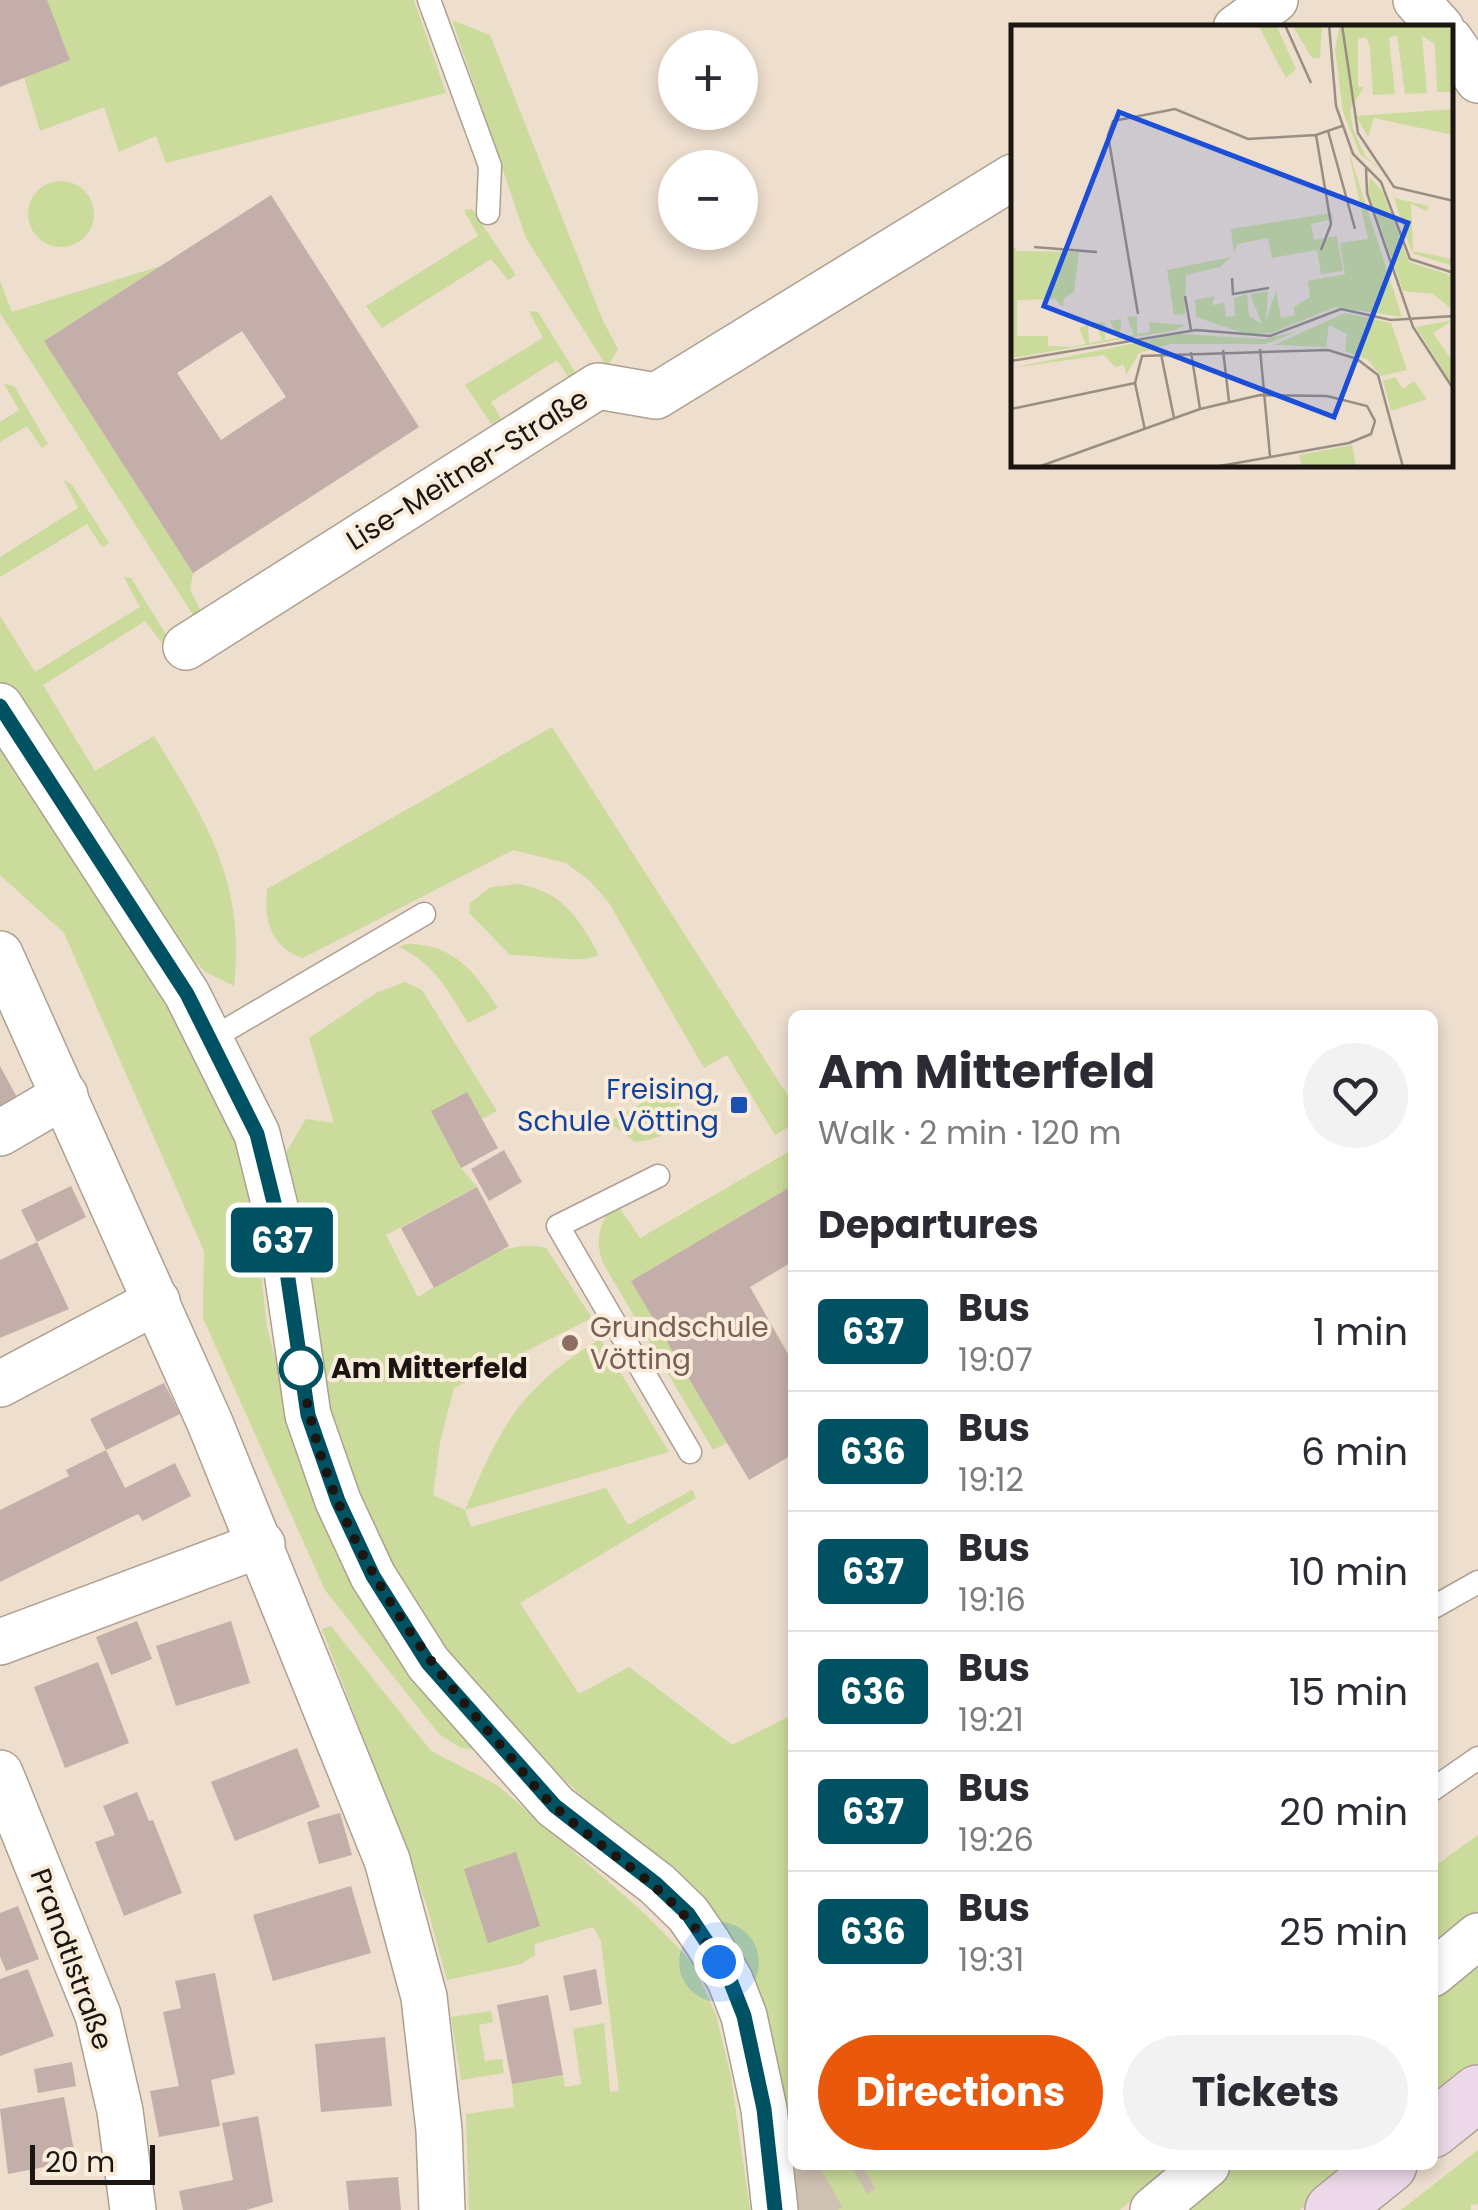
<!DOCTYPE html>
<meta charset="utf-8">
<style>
:root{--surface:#fff;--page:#f2f2f3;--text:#2b2b33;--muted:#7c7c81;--line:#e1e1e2;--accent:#ea580c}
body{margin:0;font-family:Poppins,sans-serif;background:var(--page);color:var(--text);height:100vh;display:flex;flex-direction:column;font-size:38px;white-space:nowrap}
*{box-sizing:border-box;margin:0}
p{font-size:32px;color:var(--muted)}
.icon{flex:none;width:55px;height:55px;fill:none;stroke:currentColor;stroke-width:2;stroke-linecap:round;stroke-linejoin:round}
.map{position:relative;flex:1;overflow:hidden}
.details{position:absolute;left:788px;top:1010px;width:650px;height:1160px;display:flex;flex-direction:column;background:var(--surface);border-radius:15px;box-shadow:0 5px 15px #0003}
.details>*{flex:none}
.badge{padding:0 20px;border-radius:8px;font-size:35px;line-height:65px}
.buttons{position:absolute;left:658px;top:30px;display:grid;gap:20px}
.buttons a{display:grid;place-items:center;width:100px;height:100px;border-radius:50%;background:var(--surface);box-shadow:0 5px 15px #0003;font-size:50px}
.scale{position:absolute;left:30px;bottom:25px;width:125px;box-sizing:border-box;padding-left:10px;border:5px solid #1b1611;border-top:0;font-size:28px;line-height:35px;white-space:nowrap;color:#1b1611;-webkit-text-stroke:8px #faecdb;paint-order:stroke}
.you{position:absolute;width:50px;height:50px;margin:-25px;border:8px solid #fff;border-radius:50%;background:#1a73e8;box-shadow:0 0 0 15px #1a73e833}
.map>.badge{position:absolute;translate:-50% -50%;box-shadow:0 0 0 5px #fff}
h2{padding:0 30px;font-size:38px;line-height:90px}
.round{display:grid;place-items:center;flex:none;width:105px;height:105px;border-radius:52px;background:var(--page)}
.overview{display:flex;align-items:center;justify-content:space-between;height:170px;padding:0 30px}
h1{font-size:48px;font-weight:700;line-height:75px}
.primary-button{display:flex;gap:20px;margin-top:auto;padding:20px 30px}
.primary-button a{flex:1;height:115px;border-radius:60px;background:var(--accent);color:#fff;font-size:40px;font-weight:700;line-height:115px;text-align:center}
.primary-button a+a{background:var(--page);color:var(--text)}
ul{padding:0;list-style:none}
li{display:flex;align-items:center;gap:30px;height:120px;padding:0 30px;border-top:2px solid var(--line)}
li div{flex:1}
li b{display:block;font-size:38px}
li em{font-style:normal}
li .badge{min-width:110px;font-weight:700;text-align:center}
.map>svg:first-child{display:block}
.green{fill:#cadb9b}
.building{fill:#c4aea9;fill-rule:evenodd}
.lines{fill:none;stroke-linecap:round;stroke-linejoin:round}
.secondary-tunnel{stroke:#cec0b2;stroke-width:55;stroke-dasharray:55 28;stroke-linecap:butt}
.lane-casing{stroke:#aea091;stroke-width:25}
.street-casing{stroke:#aea091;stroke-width:48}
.secondary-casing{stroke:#aea091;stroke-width:58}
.lane{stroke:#fff;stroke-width:22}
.street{stroke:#fff;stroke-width:45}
.secondary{stroke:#ecd8e8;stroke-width:55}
.line-casing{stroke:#fff;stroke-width:22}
.line{stroke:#005262;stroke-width:15}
.walk{stroke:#1b1611;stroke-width:10;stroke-dasharray:0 18}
.transit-dot{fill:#1a4fb4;stroke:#faecdb;stroke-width:4}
.education-dot{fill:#8d6e63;stroke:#faecdb;stroke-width:4}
.stop-dot{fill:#fff;stroke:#005262;stroke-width:5}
.labels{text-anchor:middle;stroke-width:8;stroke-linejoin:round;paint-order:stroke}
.street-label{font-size:28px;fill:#1b1611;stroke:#faecdb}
.transit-label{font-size:28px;fill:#164399;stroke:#faecdb;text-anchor:end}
.education-label{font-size:28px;fill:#785e54;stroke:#faecdb;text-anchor:start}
.stop-label{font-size:28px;font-weight:bold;fill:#1b1611;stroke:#faecdb;text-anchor:start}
.inset-road{fill:none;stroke:#998e82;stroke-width:2.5}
.view{fill:#1d4ed8;fill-opacity:0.15;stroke:#1d4ed8;stroke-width:5}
.inset-edge{fill:none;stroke:#1b1611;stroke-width:5}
</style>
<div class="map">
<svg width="1478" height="2210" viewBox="0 0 1478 2210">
<rect width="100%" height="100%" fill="#eddece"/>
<g class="green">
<path d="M47,0H414L446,93L166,163L156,136L119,152L104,107L40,131L24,77Z"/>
<path d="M452,20L490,35L603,321L618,349L607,367L526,238Z"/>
<circle cx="61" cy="214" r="33"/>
<path d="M472,209L516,275L508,280L491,259L382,328L366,306L478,236L464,210Z"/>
<path d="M161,266L44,341L193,573L190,590L204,617L195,618L0,313V281L12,312Z"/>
<path d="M529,311L538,312L582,383L576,389L557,360L491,402L506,426L497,432L465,385L543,338Z"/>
<path d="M4,384L14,386L48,444L42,448L27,426L0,442V422L19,410Z"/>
<path d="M64,480L72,485L109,543L102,547L87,524L0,577V557L78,508Z"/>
<path d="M124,577L131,578L169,639L162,643L145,621L43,685L95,771L154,736C206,821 246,883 234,986L204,971L174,939L0,683V616L35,672L140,607Z"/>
<path d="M552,727L792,1102V1125L775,1135L727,1055L704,1068L609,903L590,881L566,863L513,850L303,958C271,947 264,921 267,889Z"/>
<path d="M0,737L157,984L225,1101L250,1179L267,1327L286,1402L477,1750L461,1748L439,1734L325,1590L203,1318L204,1251L64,933L0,875Z"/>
<path d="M518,884C563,892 578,917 599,955C579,965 536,954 510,955L469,913L470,903L491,887Z"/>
<path d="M406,944C453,943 474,971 498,1008L468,1023C448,991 435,964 399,947Z"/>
<path d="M405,982L422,990L497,1111L482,1119L467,1092L432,1111L461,1168L477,1187L386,1235L418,1297C454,1276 503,1236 546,1248L592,1318L454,1388L440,1442L433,1495L465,1510C502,1424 518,1390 600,1339L669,1452L465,1510L471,1527L606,1488L628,1525L692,1490L696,1498L520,1603L579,1694L629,1667L732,1745L792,1715V2165H1173L1120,2210H797L730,1938C707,1896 680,1875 643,1846C605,1817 567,1784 534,1751C439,1656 359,1544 328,1411C308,1328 299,1241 284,1156L306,1119L334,1123L309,1038L376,993Z"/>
<path d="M675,1084C689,1120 672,1139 635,1142L609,1122Z"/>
<path d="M792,1150V1186L632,1281L727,1443L713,1450L604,1265C594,1242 598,1221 617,1204L640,1238Z"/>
<path d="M331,1626L431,1751L497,1785L643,1912L692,1962L716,2015L731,2077L750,2210H469L466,2114L514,2107L512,2084L563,2075L565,2087L581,2084L573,2029L604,2023L610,2092L619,2091L601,1941L593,1927L535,1944V1955L521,1964L447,1980L426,1903L322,1629Z"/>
<path d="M1478,1835V1911L1433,1948L1432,1868Z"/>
<path d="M1478,1953V2067L1433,2103V1992Z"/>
<path d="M491,2011L493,2022L479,2025L485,2061L502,2059L504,2073L461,2080L451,2017Z"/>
<path d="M1478,2150V2204L1471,2205V2210H1401Z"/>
<path d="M1229,2165H1354L1300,2210H1177Z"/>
</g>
<g class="building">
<path d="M0,0H47L70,60L0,87Z"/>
<path d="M271,195L419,427L193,573L44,341ZM242,331L286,397L221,440L177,373Z"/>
<path d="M0,1066L19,1101L0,1112Z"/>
<path d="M467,1092L498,1148L461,1168L431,1111Z"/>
<path d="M504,1150L522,1182L489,1201L471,1169Z"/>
<path d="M71,1186L86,1217L37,1242L21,1210Z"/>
<path d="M792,1186V1262L750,1287L792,1361V1455L749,1480L631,1281Z"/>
<path d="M477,1187L509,1246L434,1288L401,1228Z"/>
<path d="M37,1242L69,1309L0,1338V1260Z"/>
<path d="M164,1383L180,1414L106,1450L90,1419Z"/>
<path d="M106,1450L125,1488L175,1463L191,1496L143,1521L138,1514L0,1582V1510L69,1476L66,1470Z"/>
<path d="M137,1621L152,1659L111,1675L96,1637Z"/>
<path d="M231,1621L250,1683L176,1706L156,1646Z"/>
<path d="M98,1662L129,1743L65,1768L34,1687Z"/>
<path d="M297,1748L320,1807L235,1841L211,1782Z"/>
<path d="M137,1792L149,1821L153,1820L182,1893L124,1916L95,1842L115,1835L103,1806Z"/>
<path d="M340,1813L352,1855L319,1864L307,1822Z"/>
<path d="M516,1852L540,1926L488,1943L464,1869Z"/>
<path d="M351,1886L371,1953L273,1981L253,1915Z"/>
<path d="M18,1906L39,1959L6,1971L0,1956V1913Z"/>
<path d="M28,1969L54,2036L0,2056V1979Z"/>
<path d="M596,1969L602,2004L570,2011L563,1976Z"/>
<path d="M215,1973L235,2074L211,2080L220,2126L159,2137L150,2091L179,2086L163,2012L181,2008L175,1981Z"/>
<path d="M548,1995L563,2075L512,2084L497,2005Z"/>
<path d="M385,2037L392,2106L321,2112L315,2044Z"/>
<path d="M72,2062L76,2086L38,2093L34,2069Z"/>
<path d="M64,2097L76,2161L8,2174L0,2109Z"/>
<path d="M258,2116L273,2202L246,2210H183L179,2191L233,2180L222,2123Z"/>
<path d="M398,2177L401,2210H349L346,2181Z"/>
</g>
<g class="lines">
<path class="secondary-tunnel" d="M781,2210L862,2165"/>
<g class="lane-casing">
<g id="lane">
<path d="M429,0L490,166L488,213"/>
<path d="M211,1039L424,914"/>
<path d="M658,1176L558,1226L690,1452"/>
<path d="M1432,1608L1478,1582"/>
<path d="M1432,1790L1478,1758"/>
</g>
</g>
<g class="street-casing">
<g id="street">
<path d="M1416,0L1441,28"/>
<path d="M1236,28L1275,0"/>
<path d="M1450,40L1478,80"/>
<path d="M186,647L598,386L656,396L1013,177"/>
<path d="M0,706L187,994L257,1134L281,1231L308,1415L338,1501L373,1576L428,1663L555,1806L657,1884L688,1914L708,1943L730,1980L744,2016L764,2109L775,2210"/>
<path d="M0,954L210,1423L387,1860L424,1997L439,2130L442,2210"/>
<path d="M0,1133L65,1095"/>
<path d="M0,1384L157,1301"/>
<path d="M0,1642L262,1544"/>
<path d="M0,1773L98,2015L120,2111L133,2210"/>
<path d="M1432,1974L1478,1936"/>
<path d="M1153,2210L1207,2165"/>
</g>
</g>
<g class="secondary-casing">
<g id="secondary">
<path d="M1432,2130L1478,2093"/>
<path d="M1333,2210L1389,2165"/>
</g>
</g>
<use href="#lane" class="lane"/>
<use href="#street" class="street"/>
<use href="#secondary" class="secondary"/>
</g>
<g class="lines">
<g class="line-casing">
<path id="line" d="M0,706L187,994L257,1134L281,1231L308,1415L338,1501L373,1576L428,1663L555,1806L656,1884L688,1914L708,1944L730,1980L744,2016L764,2109L775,2210"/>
</g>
<use href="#line" class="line"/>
<path class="walk" d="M301,1368C322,1515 399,1630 495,1739C515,1761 533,1787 555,1807C618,1864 672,1885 719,1962"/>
</g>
<rect class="transit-dot" x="729" y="1095" width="20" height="20" rx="5"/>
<circle class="education-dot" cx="570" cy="1343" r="10"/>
<circle class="stop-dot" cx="301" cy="1368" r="20"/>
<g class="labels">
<g class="street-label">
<text transform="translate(467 469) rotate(-32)" y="10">Lise-Meitner-Straße</text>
<text transform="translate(72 1959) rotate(70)" y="10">Prandtlstraße</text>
</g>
<g class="transit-label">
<text x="719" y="1099">Freising,<tspan x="719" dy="32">Schule Vötting</tspan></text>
</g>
<g class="education-label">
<text x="590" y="1337">Grundschule<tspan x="590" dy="32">Vötting</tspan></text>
</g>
<g class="stop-label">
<text x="331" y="1378">Am Mitterfeld</text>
</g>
</g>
<g transform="translate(1011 25)">
<rect width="442" height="442" fill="#eddece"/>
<path d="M247,0H265L285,44L275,53ZM281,0H311L309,33H301ZM329,0H442V67H426L424,19L411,11L416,68L394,69L386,10L378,13L384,69L362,70L359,22L355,12L347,14V62H353L339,84L342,104L355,132L370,145L349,129L332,87L324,24ZM442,84V110L363,93L357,112L345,91ZM337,124L391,292L324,282L261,308L235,309L185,292L184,275L204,271L201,280L213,278L215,292L224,291L223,273L236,269L238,291L251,299L239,269L257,266L255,296L265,265L270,293L284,290L283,282L299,272L297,256L334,249L329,218L357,214ZM359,152L371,166L398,237L442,251V285L422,269L392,266L357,166ZM381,166L384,173L417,181L416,186L400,179L402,226L441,234L442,241L403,229L398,220ZM321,188L322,194L300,199L303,215L326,211L332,246L310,249L306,225L261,233L257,213L226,219L223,229L220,204ZM0,218L6,226L68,227L63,267L53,273L52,282L44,274L6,275V311H37V321L60,322L75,319L68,303L77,300L78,318L91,316L85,298L94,297V315L107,313L99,296L110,294L109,312L123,310L116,292L126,291V309L139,307L138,297L174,300L165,305L0,333ZM220,232L209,242L175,250L174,289L163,290L156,245ZM334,288L380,298L396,345L370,351L357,335L334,326L336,309L318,300L315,322L263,320ZM442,295L422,308L442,337V361L405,302ZM287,306L255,319H159L128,328L115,350L113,340L104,342L93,330L0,343L170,309L252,314ZM384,352L392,364L403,356L416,374L380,386L372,356ZM341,420L345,442H291L288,430Z" fill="#cadb9b"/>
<path class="inset-road" d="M274,0L300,58M318,0L325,81L342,129L370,157L399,234L443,248M331,0L347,108L383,162L443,176M317,106L344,204M305,110L320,199L310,225M355,143L356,168L402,302L443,365M23,222L86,227M221,253L222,269L258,263M174,271L180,305M127,289L97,110L102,96L164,84L237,114L305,110L331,101M249,324L259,431M212,325L218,376M180,327L189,384M150,329L163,393M0,336L185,305L259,311L330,284L380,295L443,291M0,384L124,358M134,405L124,358L131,331L317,325L346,334L367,350L392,442M27,442L189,384L249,370L316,371L356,381L364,396L360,409L338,418L203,442"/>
<path class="view" d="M108,87L397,198L323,392L33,281Z"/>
<rect width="442" height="442" class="inset-edge"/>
</g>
</svg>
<div class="buttons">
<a>+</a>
<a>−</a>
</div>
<div class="scale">20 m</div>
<div class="you" style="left:719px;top:1962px"></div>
<b class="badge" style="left:282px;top:1240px;background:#005262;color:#fff">637</b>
<section class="details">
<div class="overview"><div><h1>Am Mitterfeld</h1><p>Walk · 2 min · 120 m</p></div><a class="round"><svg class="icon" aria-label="heart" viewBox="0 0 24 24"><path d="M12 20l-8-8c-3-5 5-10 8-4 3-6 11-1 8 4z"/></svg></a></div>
<h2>Departures</h2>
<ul>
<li><span class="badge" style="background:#005262;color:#fff">637</span><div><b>Bus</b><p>19:07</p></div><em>1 min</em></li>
<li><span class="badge" style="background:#005262;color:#fff">636</span><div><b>Bus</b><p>19:12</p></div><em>6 min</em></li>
<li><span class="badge" style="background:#005262;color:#fff">637</span><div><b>Bus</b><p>19:16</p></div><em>10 min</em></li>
<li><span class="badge" style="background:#005262;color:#fff">636</span><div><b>Bus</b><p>19:21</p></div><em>15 min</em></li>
<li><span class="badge" style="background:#005262;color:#fff">637</span><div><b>Bus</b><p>19:26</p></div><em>20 min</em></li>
<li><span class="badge" style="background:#005262;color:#fff">636</span><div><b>Bus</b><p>19:31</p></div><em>25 min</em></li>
</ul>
<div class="primary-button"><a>Directions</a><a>Tickets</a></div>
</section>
</div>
